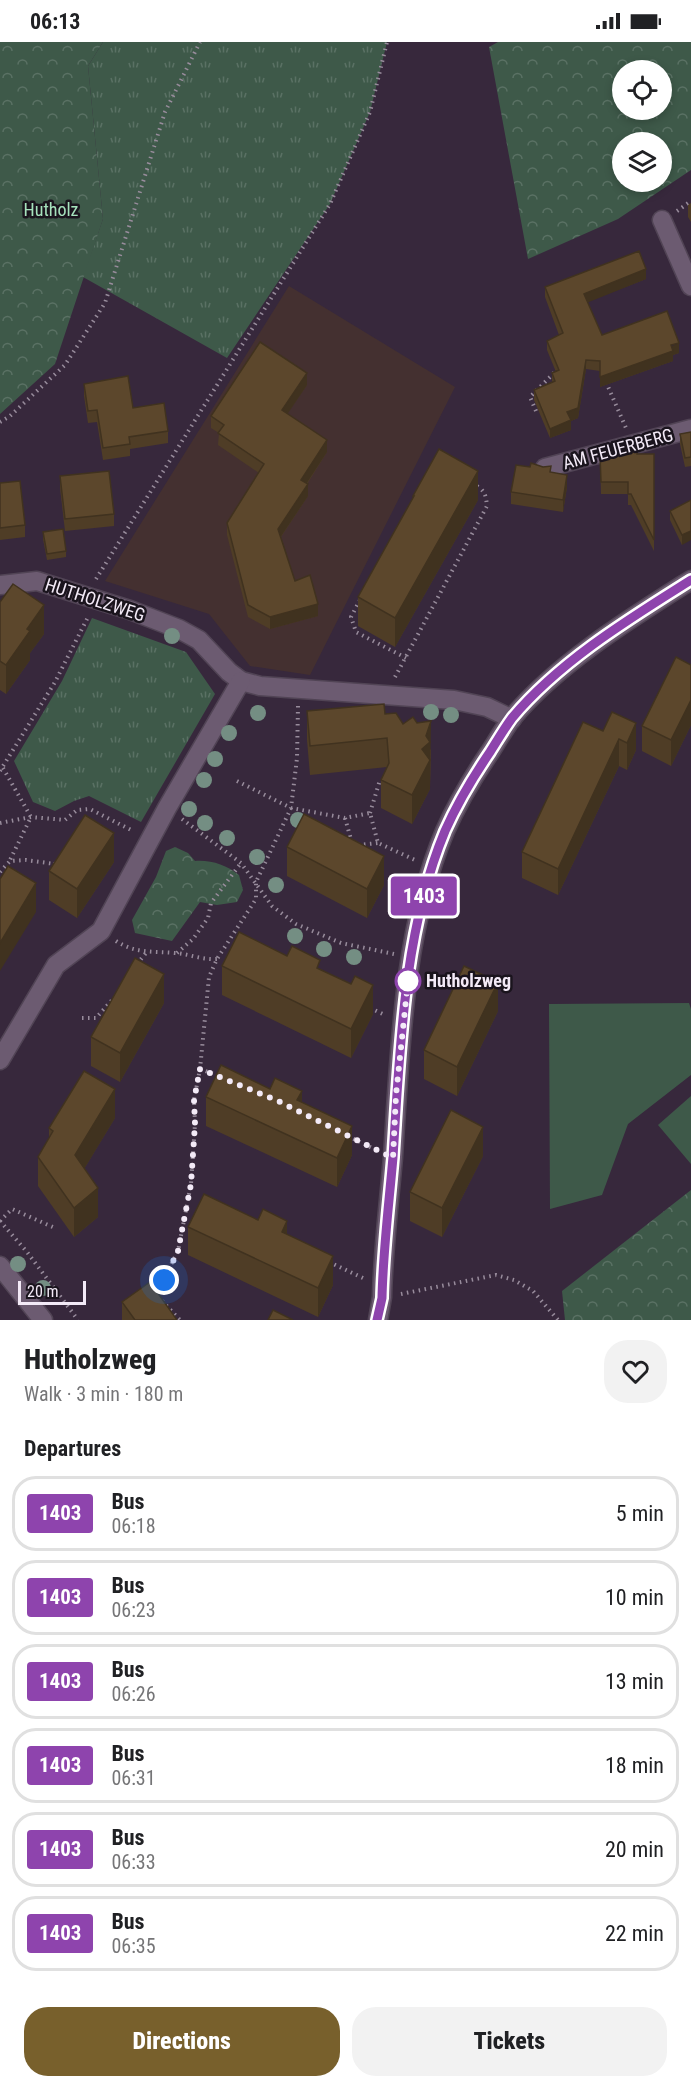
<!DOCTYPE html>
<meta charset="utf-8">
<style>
:root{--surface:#fff;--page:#f2f2f2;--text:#202124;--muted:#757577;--line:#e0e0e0;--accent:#78602c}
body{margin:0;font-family:"Roboto Condensed",sans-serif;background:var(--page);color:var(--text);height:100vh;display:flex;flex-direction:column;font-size:22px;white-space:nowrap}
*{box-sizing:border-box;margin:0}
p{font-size:20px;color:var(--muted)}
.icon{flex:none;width:33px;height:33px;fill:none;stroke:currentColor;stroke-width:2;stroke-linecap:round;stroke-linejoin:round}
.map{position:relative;height:1278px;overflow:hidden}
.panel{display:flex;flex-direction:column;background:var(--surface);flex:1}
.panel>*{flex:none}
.badge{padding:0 12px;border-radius:4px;font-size:21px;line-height:39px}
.tools{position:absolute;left:612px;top:18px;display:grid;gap:12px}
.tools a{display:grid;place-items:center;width:60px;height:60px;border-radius:50%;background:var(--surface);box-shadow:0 3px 9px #0003;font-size:30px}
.scale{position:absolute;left:18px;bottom:15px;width:68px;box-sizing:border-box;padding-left:6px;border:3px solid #f3eaf7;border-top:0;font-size:16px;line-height:21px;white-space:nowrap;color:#f3eaf7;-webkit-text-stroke:4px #1a141d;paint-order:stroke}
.you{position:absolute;width:30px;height:30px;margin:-15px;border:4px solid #fff;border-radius:50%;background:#1a73e8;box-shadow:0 0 0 9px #1a73e833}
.map>.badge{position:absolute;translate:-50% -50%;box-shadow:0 0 0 3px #fff}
h2{padding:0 24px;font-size:22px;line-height:54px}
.round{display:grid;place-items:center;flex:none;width:63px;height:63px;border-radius:24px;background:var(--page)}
.headline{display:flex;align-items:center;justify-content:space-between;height:102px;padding:0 24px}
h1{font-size:28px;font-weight:800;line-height:45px}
.cta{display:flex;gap:12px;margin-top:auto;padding:12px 24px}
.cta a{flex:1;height:69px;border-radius:24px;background:var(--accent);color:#fff;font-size:24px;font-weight:800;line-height:69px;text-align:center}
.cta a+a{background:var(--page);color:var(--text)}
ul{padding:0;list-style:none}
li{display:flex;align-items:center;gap:18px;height:75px;margin:0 12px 9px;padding:0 12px;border:3px solid var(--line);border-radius:24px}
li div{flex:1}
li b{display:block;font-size:22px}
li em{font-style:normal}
li .badge{min-width:66px;font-weight:700;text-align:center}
.status{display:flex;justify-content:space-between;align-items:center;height:42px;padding:0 30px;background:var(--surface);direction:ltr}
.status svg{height:16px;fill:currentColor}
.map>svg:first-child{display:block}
.education{fill:#443030}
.grass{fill:url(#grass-tufts)}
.forest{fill:url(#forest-crowns);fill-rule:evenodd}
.pitch{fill:#3e5949}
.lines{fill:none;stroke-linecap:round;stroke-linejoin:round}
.minor-casing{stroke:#514455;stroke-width:21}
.path{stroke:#988c9c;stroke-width:4;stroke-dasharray:1.5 4.5;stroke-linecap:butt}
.minor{stroke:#6c5b71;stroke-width:18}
.tree{fill:#748e83}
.wall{fill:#4f3d26}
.shaded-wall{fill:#40321f}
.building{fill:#5c472c;stroke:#40321f;stroke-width:1.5}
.line-casing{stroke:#fff;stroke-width:14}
.line{stroke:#8e44ad;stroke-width:9}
.walk{stroke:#f3eaf7;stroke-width:6;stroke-dasharray:0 10.8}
.stop-dot{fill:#fff;stroke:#8e44ad;stroke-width:3}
.labels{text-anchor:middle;stroke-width:5;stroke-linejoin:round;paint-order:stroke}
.park-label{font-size:18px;fill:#a6e2bd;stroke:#1a141d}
.street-label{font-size:18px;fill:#f3eaf7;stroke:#1a141d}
.stop-label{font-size:18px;font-weight:bold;fill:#f3eaf7;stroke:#1a141d;text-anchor:start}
</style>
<div class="status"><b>06:13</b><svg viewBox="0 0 49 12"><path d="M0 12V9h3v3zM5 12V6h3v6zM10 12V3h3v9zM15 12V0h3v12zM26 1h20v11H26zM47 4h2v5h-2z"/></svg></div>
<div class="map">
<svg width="691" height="1278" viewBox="0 0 691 1278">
<defs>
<pattern id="grass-tufts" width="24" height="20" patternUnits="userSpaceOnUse" patternTransform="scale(1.5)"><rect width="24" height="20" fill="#3e5949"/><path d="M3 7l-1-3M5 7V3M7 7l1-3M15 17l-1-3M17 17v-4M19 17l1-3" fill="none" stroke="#5a7164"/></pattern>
<pattern id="forest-crowns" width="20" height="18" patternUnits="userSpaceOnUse" patternTransform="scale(1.5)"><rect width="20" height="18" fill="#3e5949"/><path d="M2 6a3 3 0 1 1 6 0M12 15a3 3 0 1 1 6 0" fill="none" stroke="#5a7164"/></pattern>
</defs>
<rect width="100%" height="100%" fill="#37283c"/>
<path class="education" d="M289,244L455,345L310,633L250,624L209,572L105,539Z"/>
<g class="grass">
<path d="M103,0H387L370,70L330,162L227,316L83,235L103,177L88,24Z"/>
<path d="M92,576L186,610L215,652L141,780L89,754L74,759L55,769L33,760L14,719L62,639Z"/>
</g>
<g class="forest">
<path d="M0,0H103L88,24L103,177L55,322L0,372Z"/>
<path d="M498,0H691V128L618,177L528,217L489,5ZM662,28V68H622V28ZM662,100V140H622V100Z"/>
<path d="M175,805L188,811L195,819C212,818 226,823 239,833L243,848L237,860L217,863L200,860L172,899L135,891L132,878L156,835L166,809Z"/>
<path d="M691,1148V1278H565L562,1249Z"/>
</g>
<g class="pitch">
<path d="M689,961L691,967V1033L628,1082L602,1153L550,1167L549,962Z"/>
<path d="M691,1054V1122L658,1083Z"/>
</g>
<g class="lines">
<g class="minor-casing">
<g id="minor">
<path d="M662,178L691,244"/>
<path d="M545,426L691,387"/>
<path d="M0,543L37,539L130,568L179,587L199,598L229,630L241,639L260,644L454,658L487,665L512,677"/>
<path d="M0,1018L56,923L101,889L167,766L241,639"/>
<path d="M0,1224L43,1278"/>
<path d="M378,1278L382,1255C383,1209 389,1162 393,1115C400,1009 403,888 445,789C457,762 473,735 490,710C497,699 504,687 512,676C558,621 631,576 691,538"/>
</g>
</g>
<g class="path">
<path d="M677,169L691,159"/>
<path d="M606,340L626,386"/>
<path d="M536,369L530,355L555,330"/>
<path d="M0,380L10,374L65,323L105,261L165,70L200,0"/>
<path d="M96,537L330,162L370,70L387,0"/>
<path d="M360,558L351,575L356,590L406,616"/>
<path d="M395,635L487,464C486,454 485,448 475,443"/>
<path d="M3,726L31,775L10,818"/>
<path d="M0,729L55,640L88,575"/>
<path d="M237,739L291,766L345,776L370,771L378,801L415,818"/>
<path d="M370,771L380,738"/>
<path d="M345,776L352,801"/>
<path d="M182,777L241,821L272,864L296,882L341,901L394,912"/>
<path d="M0,781L31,775L65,778L77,768L90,767L133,789"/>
<path d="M358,803L378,801"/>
<path d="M0,830L10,819L26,818L55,822L57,819"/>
<path d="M116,899C136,912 153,909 175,911C190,912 201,918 217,917"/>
<path d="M177,911L193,897L208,876L211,861L241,821"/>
<path d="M137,922L146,911"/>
<path d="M370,966L385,973"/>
<path d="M82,976H96L113,957"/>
<path d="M200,1027L219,1034"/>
<path d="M348,1094L374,1107"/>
<path d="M0,1179L27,1210L78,1278"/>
<path d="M0,1179L12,1167L55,1186"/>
<path d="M329,1220L363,1236"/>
<path d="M401,1252L496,1233L514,1238L533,1249L558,1278"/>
<path d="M155,1254L178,1209L191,1142L195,1082L194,1058L200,1027L209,935L217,917L256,857V840L291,766L297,716L298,664"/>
<path d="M162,1259L180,1278"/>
</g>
<use href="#minor" class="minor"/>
</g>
<g class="tree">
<circle cx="172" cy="594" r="8"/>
<circle cx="431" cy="670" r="8"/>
<circle cx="258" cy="671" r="8"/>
<circle cx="451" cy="673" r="8"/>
<circle cx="229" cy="691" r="8"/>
<circle cx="215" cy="717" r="8"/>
<circle cx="204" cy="738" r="8"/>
<circle cx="189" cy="767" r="8"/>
<circle cx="298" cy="778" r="8"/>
<circle cx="205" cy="781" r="8"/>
<circle cx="227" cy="796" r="8"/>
<circle cx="257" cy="815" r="8"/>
<circle cx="276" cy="843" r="8"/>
<circle cx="295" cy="894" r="8"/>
<circle cx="324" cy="907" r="8"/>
<circle cx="354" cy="915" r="8"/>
<circle cx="18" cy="1222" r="8"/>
<circle cx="43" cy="1246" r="8"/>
</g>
<g class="wall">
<path d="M691,161V180L688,175V163Z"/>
<path d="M646,237L587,260L602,293L679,311L673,313V319L600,345V329L586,327L578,376L571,379V388L550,396L534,358V348L552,340V331L556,330L547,308V299L559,293L545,255V245Z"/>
<path d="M84,342L133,366L168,389V401L130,407V414L103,418L97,380L88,381L84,354Z"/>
<path d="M307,343L287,372L327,410L307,442L308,454L281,495L295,539L318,574L270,587L248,575L227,493V481L259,431L218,403L219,391L211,386V374Z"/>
<path d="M691,390V424L685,425L680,402V392Z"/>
<path d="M654,412V509L631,463H628V452H601L600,413Z"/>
<path d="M551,430L567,445L563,470L511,462V450Z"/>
<path d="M60,434L114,472V484L65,489L60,446Z"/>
<path d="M0,441L25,483V495L0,498Z"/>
<path d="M413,454L478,458L395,605L358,584V555L413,457Z"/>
<path d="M691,458L682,503L670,478V469Z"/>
<path d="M43,490L66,509V515L47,518L43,497Z"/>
<path d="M0,560L44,592L30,611V618L6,652L0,648Z"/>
<path d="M691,623V683L671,724L642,709V684Z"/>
<path d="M307,669L385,672L403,682L431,708L430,747L412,782L381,766V738L387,725L310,733L307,698Z"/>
<path d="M612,670L636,708L627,728L619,724L558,853L522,836V810L603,689Z"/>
<path d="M287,805L384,843L367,876L287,834Z"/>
<path d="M114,820L77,876L49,858V829Z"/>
<path d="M287,914L320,927L373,972L351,1016L222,953V924Z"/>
<path d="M164,961L120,1040L91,1024V995Z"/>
<path d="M498,969L457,1054L424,1037V1008Z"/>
<path d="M206,1055L302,1061L352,1113L337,1145L206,1084Z"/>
<path d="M115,1076L84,1127L98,1175L74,1195L38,1144V1115L49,1096V1086Z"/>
<path d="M483,1114L442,1195L410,1179V1150Z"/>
<path d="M188,1185L287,1192L333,1243L318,1275L188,1213Z"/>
<path d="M122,1260L177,1278H122Z"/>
</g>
<g class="shaded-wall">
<path d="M646,227V237L584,262V252Z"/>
<path d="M679,301V311L673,313V319L600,345V335Z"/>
<path d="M586,318V327L578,376L571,379V388L550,396V387Z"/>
<path d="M307,331V343L282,380V368Z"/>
<path d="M327,398V410L301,450V438Z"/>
<path d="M478,429V458L395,605V576Z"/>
<path d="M567,433V445L563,470V458Z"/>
<path d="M308,442V454L278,499V487Z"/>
<path d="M691,489V498L682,503V493Z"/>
<path d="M318,562V574L270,587V575Z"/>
<path d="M44,563V592L30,611V618L6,652V623L27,587Z"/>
<path d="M691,658V683L671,724V698Z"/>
<path d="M431,679L430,747L412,782V753L422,707Z"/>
<path d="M636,681V708L627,728V701Z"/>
<path d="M619,697V724L558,853V827Z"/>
<path d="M114,791V820L77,876V847Z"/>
<path d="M384,814V843L367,876V847Z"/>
<path d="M36,841V870L0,929V901Z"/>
<path d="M164,932V961L120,1040V1011Z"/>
<path d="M498,940V969L457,1054V1025Z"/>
<path d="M373,943V972L351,1016V987Z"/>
<path d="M115,1047V1076L75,1142V1113Z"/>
<path d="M302,1049V1078L297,1058Z"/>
<path d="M352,1084V1113L337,1145V1116Z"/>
<path d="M483,1085V1114L442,1195V1166Z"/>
<path d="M98,1146V1175L74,1195V1166Z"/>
<path d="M287,1179V1208L282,1190Z"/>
<path d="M333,1214V1243L318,1275V1246Z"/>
</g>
<g class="building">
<path d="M639,209L646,227L584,252L602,293L667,269L679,301L671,303L673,309L600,335V319L586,318L578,366L567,370L571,378L550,387L534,348L555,339L552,331L559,328L547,299L563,291L545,245Z"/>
<path d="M260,300L307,331L282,368L327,398L301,438L308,442L278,487L295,539L310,533L318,562L270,575L248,563L227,481L264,422L218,391L224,383L211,374Z"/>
<path d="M128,334L133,366L164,361L168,389L129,395L130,402L103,406L97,368L88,369L84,342Z"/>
<path d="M691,390V415L685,416L680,392Z"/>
<path d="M439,407L478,429L395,576L358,555L414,454H413Z"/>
<path d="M617,407H637V412H654V498L631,452H628V440H601L600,413H617Z"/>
<path d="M531,421L543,425L551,424L550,430L567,433L563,458L511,450L516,423L530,425Z"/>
<path d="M109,429L114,472L65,477L60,434Z"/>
<path d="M20,439L25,483L0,486V441Z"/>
<path d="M691,458V489L682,493L670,469Z"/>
<path d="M63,487L66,509L47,512L43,490Z"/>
<path d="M13,542L44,563L27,587L30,589L6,623L0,619V560Z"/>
<path d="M676,615L691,623V658L671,698L642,684Z"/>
<path d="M384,662L385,672L396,671L403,682L413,675L417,681L431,679L426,694L430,700L422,707L430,718L412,753L381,738L389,721L387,696L310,704L307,669Z"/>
<path d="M612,670L636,681L627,701L619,697L558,827L522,810L583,680L603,689Z"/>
<path d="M304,772L384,814L367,847L287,805Z"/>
<path d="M85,773L114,791L77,847L49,829Z"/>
<path d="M8,824L36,841L0,901V837Z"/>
<path d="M239,890L287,914L292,904L320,918L317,926L351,942L355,934L373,943L351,987L222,924Z"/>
<path d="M135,916L164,932L120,1011L91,995Z"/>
<path d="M464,924L498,940L457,1025L424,1008Z"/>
<path d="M221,1023L270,1047L275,1036L302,1049L297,1058L352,1084L337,1116L206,1055Z"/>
<path d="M84,1029L115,1047L75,1113L98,1146L74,1166L38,1115L53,1089L49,1086Z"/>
<path d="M451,1068L483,1085L442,1166L410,1150Z"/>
<path d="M204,1152L258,1178L263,1167L287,1179L282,1190L333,1214L318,1246L188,1185Z"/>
<path d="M150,1240L177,1278H135L122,1260Z"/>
<path d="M273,1268L293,1278H268Z"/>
</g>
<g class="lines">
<g class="line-casing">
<path id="line" d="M377,1278L382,1256C383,1209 389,1162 393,1115C400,1008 403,890 445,789C457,762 473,735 490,710C497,699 504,687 512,676C560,619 629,577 691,538"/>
</g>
<use href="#line" class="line"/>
<path class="walk" d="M164,1238L178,1209L191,1142L195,1082L194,1058L200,1027L276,1058L393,1116L396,1053L408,939"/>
</g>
<circle class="stop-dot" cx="408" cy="939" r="12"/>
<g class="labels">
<g class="park-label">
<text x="51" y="174">Hutholz</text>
</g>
<g class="street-label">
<text transform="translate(618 407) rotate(-15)" y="6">AM FEUERBERG</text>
<text transform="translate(95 558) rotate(18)" y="6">HUTHOLZWEG</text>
</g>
<g class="stop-label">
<text x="426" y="945">Hutholzweg</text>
</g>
</g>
</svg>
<div class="tools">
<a><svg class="icon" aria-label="locate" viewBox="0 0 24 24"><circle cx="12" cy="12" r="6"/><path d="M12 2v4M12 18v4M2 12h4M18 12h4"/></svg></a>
<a><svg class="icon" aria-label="layers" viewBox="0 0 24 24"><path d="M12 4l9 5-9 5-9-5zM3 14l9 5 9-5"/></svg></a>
</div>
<div class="scale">20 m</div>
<div class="you" style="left:164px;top:1238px"></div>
<b class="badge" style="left:424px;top:854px;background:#8e44ad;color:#fff">1403</b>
</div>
<section class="panel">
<div class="headline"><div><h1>Hutholzweg</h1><p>Walk · 3 min · 180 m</p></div><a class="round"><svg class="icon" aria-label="heart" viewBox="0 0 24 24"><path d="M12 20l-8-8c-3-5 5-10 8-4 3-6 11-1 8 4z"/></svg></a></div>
<h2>Departures</h2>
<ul>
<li><span class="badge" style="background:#8e44ad;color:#fff">1403</span><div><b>Bus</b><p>06:18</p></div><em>5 min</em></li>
<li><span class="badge" style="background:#8e44ad;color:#fff">1403</span><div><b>Bus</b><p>06:23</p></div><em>10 min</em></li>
<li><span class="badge" style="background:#8e44ad;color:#fff">1403</span><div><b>Bus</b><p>06:26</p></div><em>13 min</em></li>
<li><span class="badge" style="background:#8e44ad;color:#fff">1403</span><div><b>Bus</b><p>06:31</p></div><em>18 min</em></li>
<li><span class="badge" style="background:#8e44ad;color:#fff">1403</span><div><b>Bus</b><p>06:33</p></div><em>20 min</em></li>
<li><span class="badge" style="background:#8e44ad;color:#fff">1403</span><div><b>Bus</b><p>06:35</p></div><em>22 min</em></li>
</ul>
<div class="cta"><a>Directions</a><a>Tickets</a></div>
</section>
